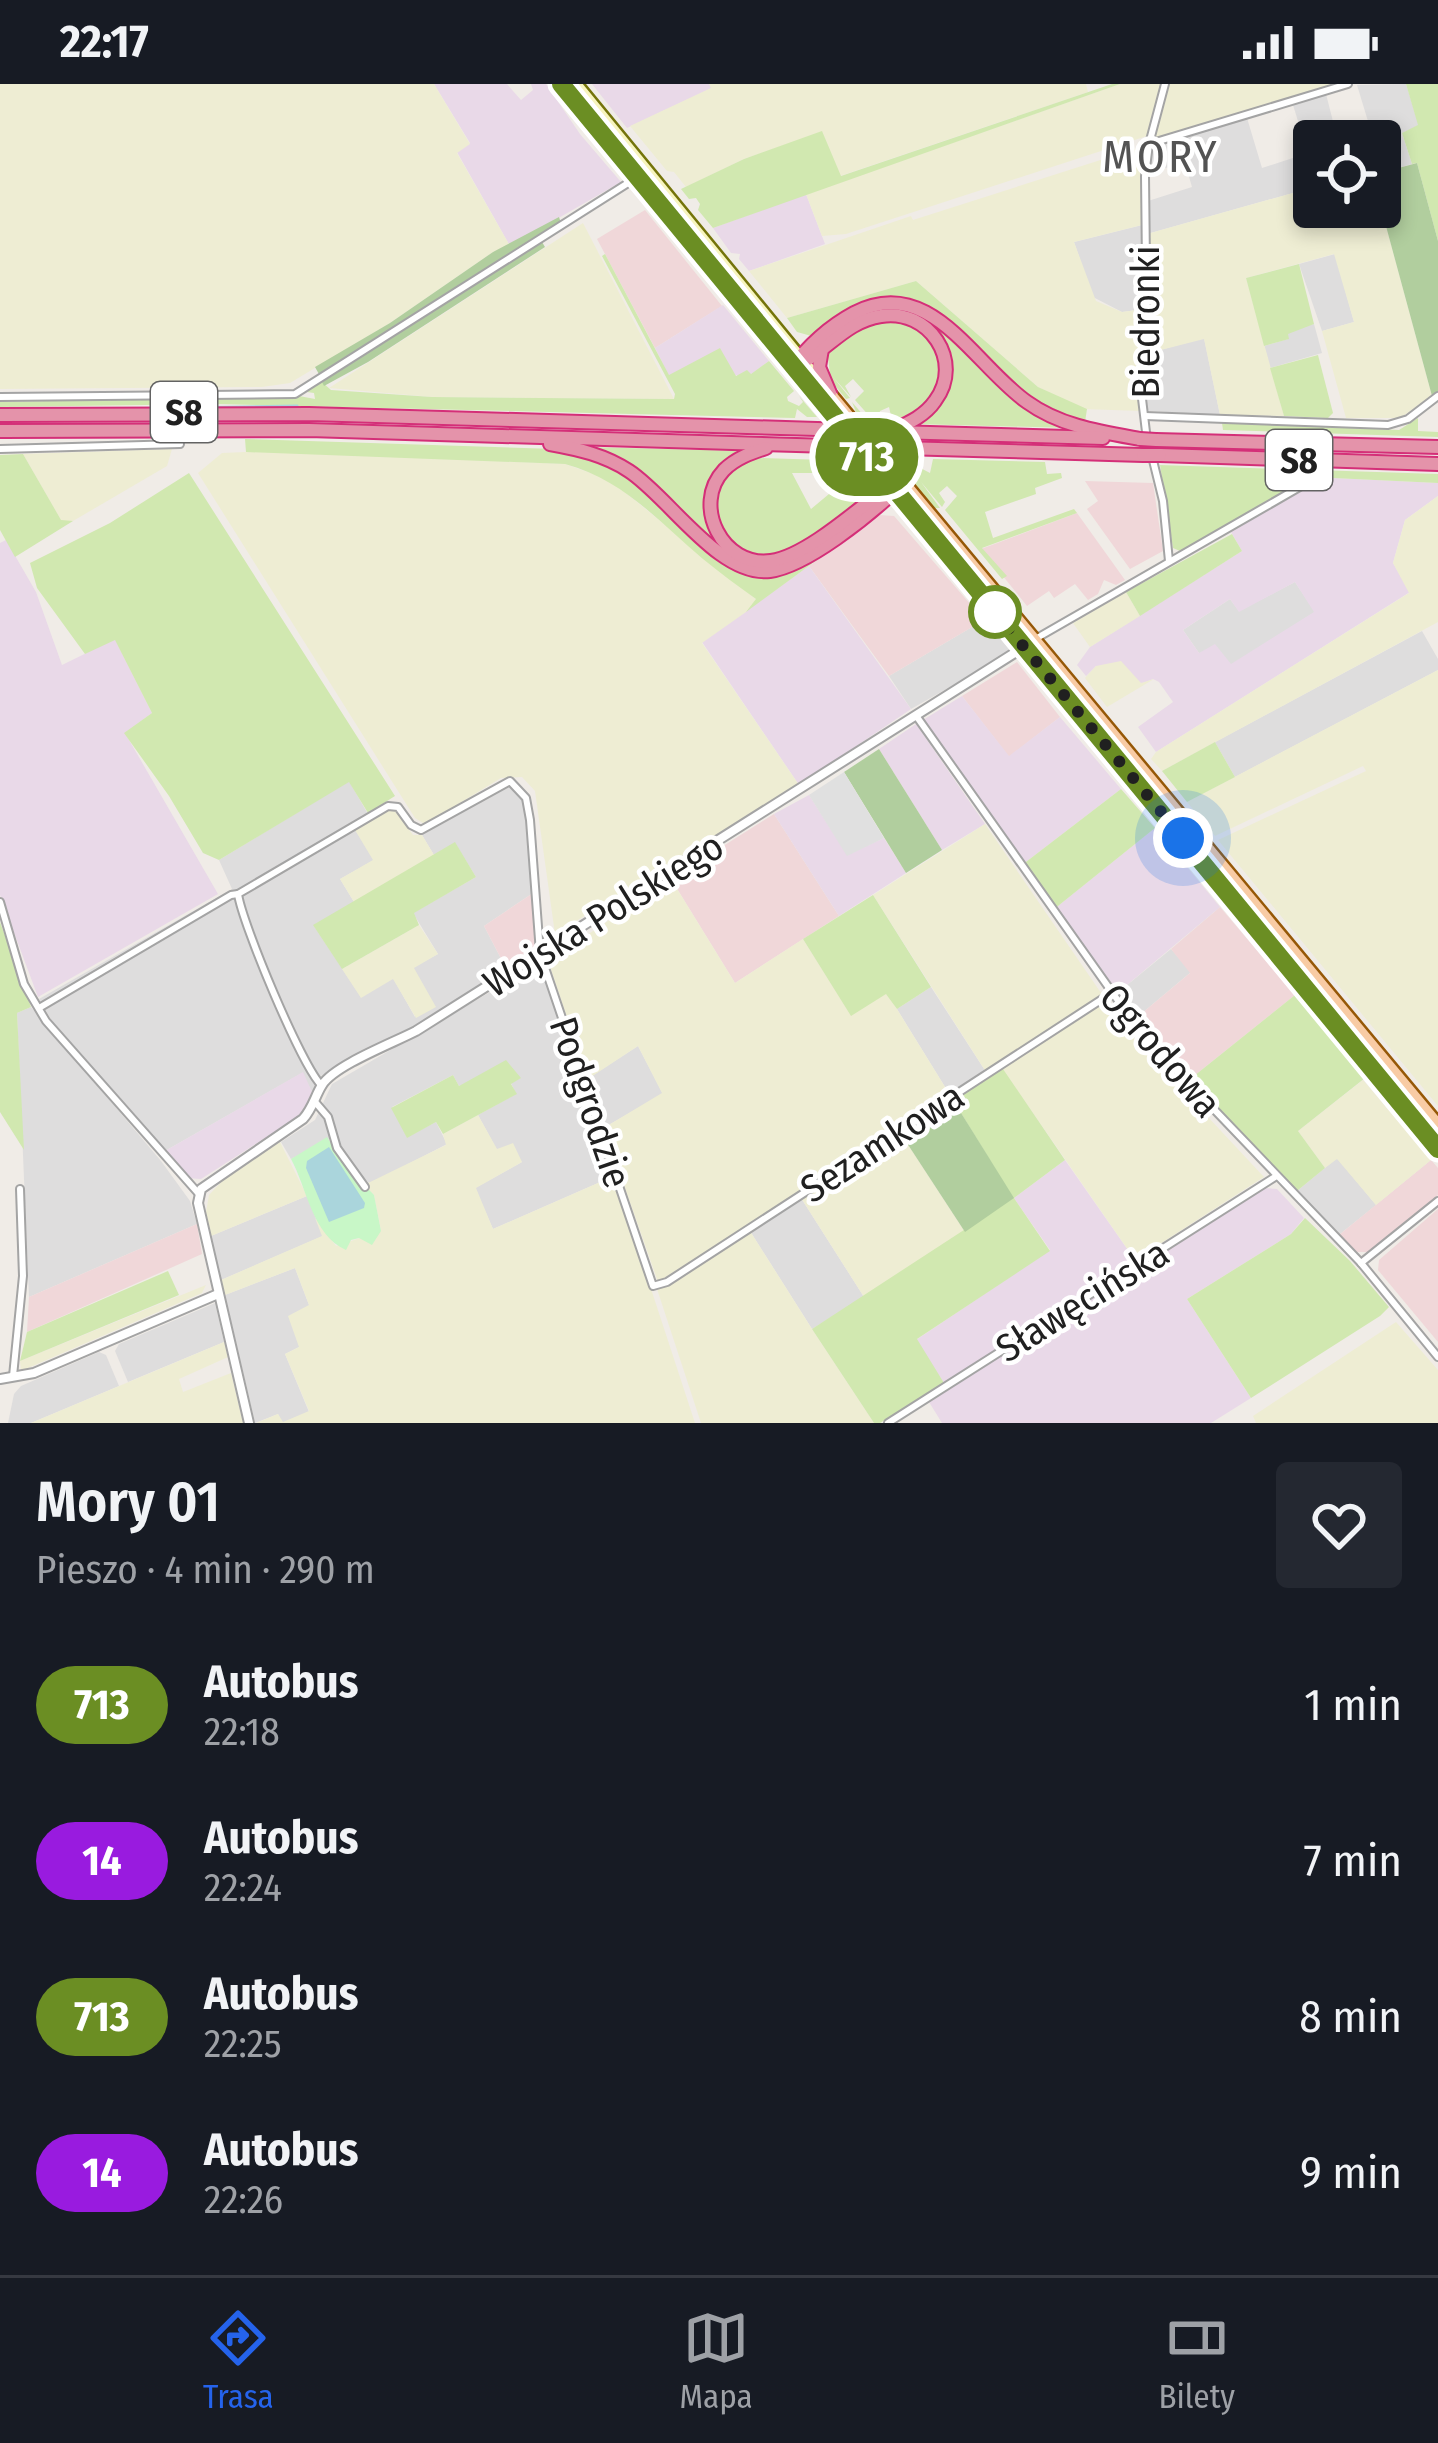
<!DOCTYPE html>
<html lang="pl">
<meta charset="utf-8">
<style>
:root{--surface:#171b24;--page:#242831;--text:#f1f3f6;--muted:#9ea1a6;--line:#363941;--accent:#2563eb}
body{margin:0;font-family:"Fira Sans Condensed",sans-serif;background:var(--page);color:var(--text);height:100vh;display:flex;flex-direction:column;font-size:45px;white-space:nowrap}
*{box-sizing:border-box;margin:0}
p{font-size:39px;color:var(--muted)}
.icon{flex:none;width:66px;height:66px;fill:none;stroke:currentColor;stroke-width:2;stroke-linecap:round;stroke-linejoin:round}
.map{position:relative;height:1339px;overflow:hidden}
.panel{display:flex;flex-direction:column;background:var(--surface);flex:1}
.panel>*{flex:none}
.badge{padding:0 24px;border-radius:39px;font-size:42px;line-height:78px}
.tools{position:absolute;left:1293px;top:36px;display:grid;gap:24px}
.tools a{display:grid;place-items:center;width:108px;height:108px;border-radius:12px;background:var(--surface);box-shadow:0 6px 18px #0003;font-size:60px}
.you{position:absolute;width:60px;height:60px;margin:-30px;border:9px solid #fff;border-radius:50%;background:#1a73e8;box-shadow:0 0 0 18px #1a73e833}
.map>.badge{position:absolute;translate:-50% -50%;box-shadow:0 0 0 6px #fff}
.round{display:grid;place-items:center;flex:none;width:126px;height:126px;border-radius:12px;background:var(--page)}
.head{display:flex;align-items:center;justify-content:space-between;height:204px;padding:0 36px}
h1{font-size:57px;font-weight:600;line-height:90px}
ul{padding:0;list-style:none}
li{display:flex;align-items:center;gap:36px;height:156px;padding:0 36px}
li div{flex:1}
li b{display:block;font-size:45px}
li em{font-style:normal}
li .badge{min-width:132px;font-weight:700;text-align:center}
.status{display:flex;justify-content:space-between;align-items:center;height:84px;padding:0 60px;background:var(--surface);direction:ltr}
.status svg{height:33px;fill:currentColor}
.menu{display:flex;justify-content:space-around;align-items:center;height:168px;border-top:3px solid var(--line);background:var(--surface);font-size:33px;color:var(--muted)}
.menu a{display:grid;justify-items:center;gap:6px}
.menu .current{color:var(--accent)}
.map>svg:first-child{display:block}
.residential{fill:#dedddd}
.commercial{fill:#f0d7d9}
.industrial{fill:#e9d9e8;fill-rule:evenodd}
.farmland{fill:#eeedd3}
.grass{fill:#d1e8b0}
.forest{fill:#b1ce9e}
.park{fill:#c8f7c7}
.parking{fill:#e0e0e0}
.water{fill:#aad5dc}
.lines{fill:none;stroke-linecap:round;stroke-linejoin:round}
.stream{stroke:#aad5dc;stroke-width:3}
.minor-casing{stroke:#a4a4a4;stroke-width:10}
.tertiary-casing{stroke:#a4a4a4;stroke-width:12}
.secondary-casing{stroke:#74740a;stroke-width:14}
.primary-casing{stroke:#965807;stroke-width:15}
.motorway-casing{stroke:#d42f78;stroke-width:16}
.minor{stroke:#fff;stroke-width:6}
.tertiary{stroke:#fff;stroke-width:8}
.secondary{stroke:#f7f4be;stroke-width:9}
.primary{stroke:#f8cba4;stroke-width:10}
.motorway{stroke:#e493aa;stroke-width:12}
.motorway-bridge-casing{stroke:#d42f78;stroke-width:16;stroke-linecap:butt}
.motorway-bridge{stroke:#e493aa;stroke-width:12}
.line-casing{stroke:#fff;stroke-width:27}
.line{stroke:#6b8e23;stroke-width:18}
.walk{stroke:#202020;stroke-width:12;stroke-dasharray:0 21.6}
.stop-dot{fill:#fff;stroke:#6b8e23;stroke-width:6}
.labels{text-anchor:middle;stroke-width:9;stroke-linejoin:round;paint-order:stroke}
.shield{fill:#fff;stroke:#636363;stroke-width:3}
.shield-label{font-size:36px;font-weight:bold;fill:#202020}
.street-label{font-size:39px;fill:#202020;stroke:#fff}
.quarter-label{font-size:45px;letter-spacing:3px;fill:#535353;stroke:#fff}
</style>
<div class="status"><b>22:17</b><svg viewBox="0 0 49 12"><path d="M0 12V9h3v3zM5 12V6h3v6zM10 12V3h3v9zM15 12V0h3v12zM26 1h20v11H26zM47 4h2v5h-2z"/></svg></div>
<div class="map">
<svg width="1438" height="1339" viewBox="0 0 1438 1339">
<rect width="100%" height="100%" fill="#f0ece7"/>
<g class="residential">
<path d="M1406,0L1419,42L1402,49L1412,80L1384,88L1380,57H1374L1357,1Z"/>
<path d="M1326,10L1338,57H1314V103L1147,150L1148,117L1192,103L1185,79L1150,88L1152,60L1247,34L1262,84L1305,70L1307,66L1293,21Z"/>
<path d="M1142,141V189L1136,193L1137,199L1143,201L1144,225L1122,228L1093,213L1074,158Z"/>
<path d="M1335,170L1354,238L1322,247L1299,180Z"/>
<path d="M1314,240L1322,269L1270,284L1264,262L1288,255L1287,250L1297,244Z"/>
<path d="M1204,254L1220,331L1149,327L1144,322L1141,297L1149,269Z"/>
<path d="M1295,498L1315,528L1231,581L1199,569L1183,546L1230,515L1239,527Z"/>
<path d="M984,536L1009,564L1008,570L911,625L889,592Z"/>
<path d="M1422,547L1438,575V586L1235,693L1215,658Z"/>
<path d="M349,697L372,737L356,747L374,776L340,795L354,818L314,842L361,913L393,894L415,933L414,883L438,870L413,829L476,793L455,759L434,771L422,751L510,701L523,714L536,807L484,842L507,886L414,943L344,978L321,992L312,1008L302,989L165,1067L53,939L39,915L232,805L219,776Z"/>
<path d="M1171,865L1191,888L1135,935L1115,911Z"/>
<path d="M540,879L582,998L638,962L663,1010L598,1047L614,1092L493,1145L475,1104L522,1078L497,1066L478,1031L516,1010L511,999L520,994L511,986L459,1002L453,991L392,1023L407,1053L436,1038L447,1060L370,1100L352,1082L335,1052L291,1075L281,1058L315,1036L332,1000Z"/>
<path d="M931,903L986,988L950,1011L897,925Z"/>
<path d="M31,923L161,1077L190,1117L197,1140L29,1213L17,929Z"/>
<path d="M1337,1074L1376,1121L1340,1150L1297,1107Z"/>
<path d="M307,1112L323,1152L221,1196L211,1152Z"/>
<path d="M801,1114L864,1213L812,1245L750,1147Z"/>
<path d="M295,1184L309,1221L299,1263L285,1270L309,1328L282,1339L278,1330L255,1339L225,1211Z"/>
<path d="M215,1219L224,1258L128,1298L115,1267L119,1260Z"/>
<path d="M99,1268L106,1271L119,1302L31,1339H8L14,1310L21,1302Z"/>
</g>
<g class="commercial">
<path d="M645,126L722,222L655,264L597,155Z"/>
<path d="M1085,397L1153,399L1163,467L1130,485L1087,425L1098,417Z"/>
<path d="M1077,429L1125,496L1116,501L1104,496L1098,510L1088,516L1075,500L1054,514L1049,507L1027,522L981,465Z"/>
<path d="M879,431L894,432L984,536L889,592L809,482Z"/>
<path d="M1017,578L1060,633L1009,673L962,612Z"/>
<path d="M774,730L839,832L735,899L671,795Z"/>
<path d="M536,807L538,867L507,886L484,842Z"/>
<path d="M1220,823L1295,911L1189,996L1135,935L1190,889L1171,865Z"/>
<path d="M1431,1076L1438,1084V1111L1368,1168H1357L1339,1151Z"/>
<path d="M1438,1125V1258L1378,1186L1379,1176Z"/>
<path d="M197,1140L202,1170L27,1248L29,1213Z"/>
</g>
<g class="industrial">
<path d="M434,0H507L521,16L533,6L531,0H546L580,50L621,98L510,162L457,68L470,59Z"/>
<path d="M592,0H709L712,4L627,44Z"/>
<path d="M806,110L825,160L749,187L739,175L740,170L731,169L713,144Z"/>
<path d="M723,221L769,277L750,291L669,292L655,264Z"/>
<path d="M1312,393L1438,399V412L1405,436L1393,479L1410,508L1156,668L1138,643L1173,618L1159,598L1153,595L1141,600L1096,582L1086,592L1077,581L1090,563L1242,467L1227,441ZM1295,498L1314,528L1231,580L1215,560L1199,569L1183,546L1230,515L1239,528Z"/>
<path d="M6,456L36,508L62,581L115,555L152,629L125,649L218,810L38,913L0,811V459Z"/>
<path d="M809,482L911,625L799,701L702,558Z"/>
<path d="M962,612L1009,672L1060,633L1121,705L1022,781L923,636Z"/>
<path d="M916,640L985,740L942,766L879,665Z"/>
<path d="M809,711L847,771L884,754L906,789L839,832L774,730Z"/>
<path d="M1155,744L1220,823L1115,911L1053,826Z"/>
<path d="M303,988L312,1008L301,1031L201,1095L186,1094L165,1067Z"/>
<path d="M1065,1076L1135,1176L944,1299L916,1256L1050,1166L1014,1114Z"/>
<path d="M1264,1104L1277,1105L1304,1134L1291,1150L1187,1215L1251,1314L1211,1339H942L929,1318Z"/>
</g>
<g class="farmland">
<path d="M0,0H434L470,60L457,69L510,162L493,168L390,239L290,299L262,303L0,305Z"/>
<path d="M709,0H1086L1088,8L840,92L822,48L744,75L686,103L674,88L667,87L630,42L711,4Z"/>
<path d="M1120,0H1163L1147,52L846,150L822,152L806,110Z"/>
<path d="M1167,0H1339L1155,55Z"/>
<path d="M1138,64L1143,73L1142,141L1074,158L1096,217L1122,228L1144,225L1145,269L1138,302L1141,327L1083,325L1038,303L916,197L787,234L749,187L911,132L913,136Z"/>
<path d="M1314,103V123H1380V120L1432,312L1400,334H1346L1322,247L1354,238L1334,170L1246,194L1284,332L1220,331L1204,255L1149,269L1147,150Z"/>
<path d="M583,139L674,315L432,313L329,304Z"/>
<path d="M172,365L167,382L73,437H61L23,370Z"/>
<path d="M271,367L565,380L610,396L757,516L746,528L702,559L799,701L555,850L535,707L522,693L501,694L432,736L423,739L415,734L198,389L222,369Z"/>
<path d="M1438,412V538L1162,687L1151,675L1156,668L1409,509L1393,479L1405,436Z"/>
<path d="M1126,508L1140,532L1090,563L1073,539Z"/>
<path d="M1121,577L1141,599L1154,595L1107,623L1085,594L1096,582Z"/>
<path d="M1438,586V1022L1218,756L1366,687L1363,682L1215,752L1187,718Z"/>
<path d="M393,724L413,751H422L434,771L354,818L340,795L373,776L355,746Z"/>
<path d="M985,740L1099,906L1179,1002L1264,1093L1135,1176L999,980L986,988L873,811Z"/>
<path d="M671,795L735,899L803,855L851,931L887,909L950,1011L658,1198L605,1047L607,1042L662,1009L638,962L588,995L548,877Z"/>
<path d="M419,841L438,870L414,884L436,923L416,934L393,895L361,914L342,885Z"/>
<path d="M1363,996L1431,1076L1376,1121L1337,1075L1325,1084L1298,1047Z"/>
<path d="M478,1031L497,1065L513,1059L522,1078L476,1104L493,1145L614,1092L695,1339H256L278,1330L283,1338L309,1327L285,1270L299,1263L288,1232L309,1221L295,1184L225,1211L221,1196L322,1152L315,1134L336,1162L381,1147L374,1111L364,1101L446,1061L443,1050Z"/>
<path d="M901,1050L965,1148L864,1213L801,1114Z"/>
<path d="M280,1058L307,1112L211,1152L206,1128L209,1111L225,1094Z"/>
<path d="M750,1147L812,1245L874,1339H701L657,1205Z"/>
<path d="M206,1201L202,1209L21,1287L20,1277Z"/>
<path d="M1396,1238L1438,1286V1339H1256L1253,1332Z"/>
<path d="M224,1258L228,1273L179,1295L183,1308L231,1289L243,1339H31Z"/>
</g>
<g class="grass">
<path d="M1112,0H1120L713,144L698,126L700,120L696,114L689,115L681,105L744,75L822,47L841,92Z"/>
<path d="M1406,0H1438V157L1417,79L1412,80L1402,49L1418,41Z"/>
<path d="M605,170L669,291L720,264L736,292L747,286L751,290L769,277L794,307L787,313L788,317L799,322L803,318L799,312L817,333H807L797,325L795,334L217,320L0,323V318L299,312L315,315L314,309L307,308L322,298L331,306L432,313L674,315L675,310L602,172Z"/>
<path d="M1299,180L1314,240L1288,250L1289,255L1264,262L1246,194Z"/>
<path d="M916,197L1038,303L1087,325L1085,338C967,312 951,139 815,253L797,248L787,234Z"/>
<path d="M902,225L926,232L986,289L1071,344L914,340C970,304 958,252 902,225Z"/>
<path d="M893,234C958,256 959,323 892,336L889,323L880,327L878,335L871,334L855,316L864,307L853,295L845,302L851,313L833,293L850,314L846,315L824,288L823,271L830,290L827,265L857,244Z"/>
<path d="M1318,271L1333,329L1328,334L1284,332L1270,284Z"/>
<path d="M852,318L911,387L905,376L930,389L933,375L1045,378L1047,390L1061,389L1062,394L1035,404L1036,410L985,428L993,454L1074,425L1077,429L982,464L1007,492L1002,495L945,426L957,412L947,402L939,409L945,418L942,423L921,398L940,424H933L856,328Z"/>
<path d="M1418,334V347L1438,348V353L1223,346L1222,339L1399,346Z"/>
<path d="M245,355L556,365L616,383L643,402L717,474L817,476L746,528L756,515C738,502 720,489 703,475C658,437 624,396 565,380L246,368Z"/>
<path d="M586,363L745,367C713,402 690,416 721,463L667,413Z"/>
<path d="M23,370L61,436L73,437L15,473L0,446V371Z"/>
<path d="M758,374L825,376L823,389H792L811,425L847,395L852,401L862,394L855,383L863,387L859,380L865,383L871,407L866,401L869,411C842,430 814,456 783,468C717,494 683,390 758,374Z"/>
<path d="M1160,381L1438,390V399L1312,393L1180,467L1173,464Z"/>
<path d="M189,389L395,712L368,729L349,698L219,776L203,769L169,712L124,649L152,629L115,556L85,570L37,504L30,479L110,439Z"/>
<path d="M1232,450L1242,467L1140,532L1126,508Z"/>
<path d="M1066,600L1332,921L1365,964L1063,602Z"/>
<path d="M1215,658L1235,693L1187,718L1162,687Z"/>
<path d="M1121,705L1155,744L1053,826L1022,781Z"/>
<path d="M455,758L476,793L414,829L419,841L342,885L313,841Z"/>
<path d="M873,811L931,903L897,925L886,910L851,932L803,855Z"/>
<path d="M0,838L31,923L17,929L24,1066L0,1028Z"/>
<path d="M1295,911L1365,994L1298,1047L1325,1084L1297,1107L1189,996Z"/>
<path d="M506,976L521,994L511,1000L517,1010L443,1050L436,1038L407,1054L391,1024L453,991L459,1002Z"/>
<path d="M1003,985L1065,1076L1014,1114L1050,1167L917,1255L944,1299L880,1339H874L812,1245L1013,1114L953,1016Z"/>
<path d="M1305,1134L1350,1177L1389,1223L1380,1232L1251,1314L1187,1215L1291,1150Z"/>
<path d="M168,1187L179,1211L20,1277L27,1248Z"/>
</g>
<g class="forest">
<path d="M1417,79L1438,157V307L1432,312L1380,120V89Z"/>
<path d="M559,133L561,139L320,292L315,283L390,239L493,168Z"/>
<path d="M542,158L545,163L368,278L324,302L322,298Z"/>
<path d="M879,665L942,766L906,789L844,688Z"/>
<path d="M953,1016L1014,1114L965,1148L901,1050Z"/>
</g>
<path class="park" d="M327,1053L344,1080L374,1111L381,1147L372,1161L359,1154L351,1156L346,1166C312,1151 307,1104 291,1075Z"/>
<path class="parking" d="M844,688L884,754L847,772L809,711Z"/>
<path class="water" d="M329,1063L365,1119L364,1124L329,1138L306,1084L307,1077Z"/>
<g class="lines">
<path class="stream" d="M122,325L297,322"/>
<g class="minor-casing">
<g id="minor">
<path d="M1165,0L1149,60L1145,92L1147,269L1140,298L1146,348L1163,417L1169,477"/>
<path d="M1149,60L1348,0"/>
<path d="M0,313L295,310L636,94"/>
<path d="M1145,332L1388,341L1408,335L1438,312"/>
<path d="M0,365L180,360"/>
<path d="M1037,554L1305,400"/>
<path d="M917,633L1141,949L1361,1179L1438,1273"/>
<path d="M0,818L24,900L46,937L199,1110"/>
<path d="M39,924L231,811L238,810"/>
<path d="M322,1002C302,983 242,839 238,810L388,722L398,723L411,741L421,746L510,697L526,714L530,736L540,869L653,1202L667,1198L1110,910"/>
<path d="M316,1019L328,1033L337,1064L365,1103"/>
<path d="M1361,1179L1438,1117"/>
<path d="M13,1292L23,1192L20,1105"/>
<path d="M888,1339L1275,1093"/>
</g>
</g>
<g class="tertiary-casing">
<g id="tertiary">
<path d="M0,1295L34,1289L218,1210"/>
<path d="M249,1339L198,1119L201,1105L303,1035C313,1024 315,1012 322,1001C335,981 393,959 416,947L1024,563"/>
</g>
</g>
<g class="secondary-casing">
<g id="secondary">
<path d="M561,0L792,284"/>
<path d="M577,0L823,300"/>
</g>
</g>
<g class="primary-casing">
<g id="primary">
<path d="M792,284L859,364"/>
<path d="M830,309L1438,1040"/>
<path d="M871,378L1438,1065"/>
</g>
</g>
<g class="motorway-casing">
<g id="motorway">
<path d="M822,265L819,283L830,309"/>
<path d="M793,283C825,270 845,237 881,232C928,224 965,277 935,317C924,333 906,340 889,348"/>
<path d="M792,284C807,262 830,242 854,229C930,189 974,281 1027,318C1060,342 1101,348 1140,355"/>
<path d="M0,331L309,330L817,345"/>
<path d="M0,347L309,346L831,362"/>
<path d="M895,348L1103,354"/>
<path d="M1156,356L1438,363"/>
<path d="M550,360C578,365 605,371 629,387C669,413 719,493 770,487C807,482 868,432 895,407"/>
<path d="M766,364C751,369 736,374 724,386C691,421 723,484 771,477C807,472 860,423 890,401"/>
<path d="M902,364L1143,371"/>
<path d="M1160,371L1438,380"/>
<path d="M868,374L875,398L873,413"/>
</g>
</g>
<use href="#minor" class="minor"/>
<use href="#tertiary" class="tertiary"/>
<use href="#secondary" class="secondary"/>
<use href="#primary" class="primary"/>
<use href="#motorway" class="motorway"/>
<g class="motorway-bridge-casing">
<g id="motorway-bridge">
<path d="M817,345L889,348"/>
<path d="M1140,355L1156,356"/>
<path d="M831,362L902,364"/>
<path d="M1143,371H1160"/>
</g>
</g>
<use href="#motorway-bridge" class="motorway-bridge"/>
</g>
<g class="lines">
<g class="line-casing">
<path id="line" d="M561,0L1438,1065"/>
</g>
<use href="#line" class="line"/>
<path class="walk" d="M995,528L1183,754"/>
</g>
<circle class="stop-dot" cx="995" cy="528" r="24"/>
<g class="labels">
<g class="shield">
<rect x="151" y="298" width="66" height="60" rx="9"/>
<rect x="1266" y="346" width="66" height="60" rx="9"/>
</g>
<g class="shield-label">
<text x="184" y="341">S8</text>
<text x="1299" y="389">S8</text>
</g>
<g class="street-label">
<text transform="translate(1145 238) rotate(-90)" y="14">Biedronki</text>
<text transform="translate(603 830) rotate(-32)" y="14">Wojska Polskiego</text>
<text transform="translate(1161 966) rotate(49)" y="14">Ogrodowa</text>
<text transform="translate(591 1018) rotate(71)" y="14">Podgrodzie</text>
<text transform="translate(882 1058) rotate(-33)" y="14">Sezamkowa</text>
<text transform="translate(1082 1216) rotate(-32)" y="14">Sławęcińska</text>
</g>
<g class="quarter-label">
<text x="1161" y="88">MORY</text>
</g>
</g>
</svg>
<div class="tools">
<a><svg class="icon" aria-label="locate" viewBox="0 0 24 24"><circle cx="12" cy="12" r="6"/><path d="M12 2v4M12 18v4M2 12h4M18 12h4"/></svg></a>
</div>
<div class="you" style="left:1183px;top:754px"></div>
<b class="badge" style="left:867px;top:373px;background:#6b8e23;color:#fff">713</b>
</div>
<section class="panel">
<div class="head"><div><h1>Mory 01</h1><p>Pieszo · 4 min · 290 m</p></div><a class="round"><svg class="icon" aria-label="heart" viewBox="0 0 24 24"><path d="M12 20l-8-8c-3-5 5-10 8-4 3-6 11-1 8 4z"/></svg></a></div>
<ul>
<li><span class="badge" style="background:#6b8e23;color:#fff">713</span><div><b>Autobus</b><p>22:18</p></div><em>1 min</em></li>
<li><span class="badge" style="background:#991bdf;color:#fff">14</span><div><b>Autobus</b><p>22:24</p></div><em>7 min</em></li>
<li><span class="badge" style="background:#6b8e23;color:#fff">713</span><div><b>Autobus</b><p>22:25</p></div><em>8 min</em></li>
<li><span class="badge" style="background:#991bdf;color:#fff">14</span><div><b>Autobus</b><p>22:26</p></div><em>9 min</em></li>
</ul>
</section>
<nav class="menu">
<a class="current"><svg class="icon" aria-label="directions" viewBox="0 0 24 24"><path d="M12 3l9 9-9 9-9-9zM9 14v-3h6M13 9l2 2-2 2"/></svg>Trasa</a>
<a><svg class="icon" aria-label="map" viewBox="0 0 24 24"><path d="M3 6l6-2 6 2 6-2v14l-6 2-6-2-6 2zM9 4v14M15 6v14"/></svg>Mapa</a>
<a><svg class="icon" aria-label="tickets" viewBox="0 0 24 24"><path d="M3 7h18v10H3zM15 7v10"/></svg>Bilety</a>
</nav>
